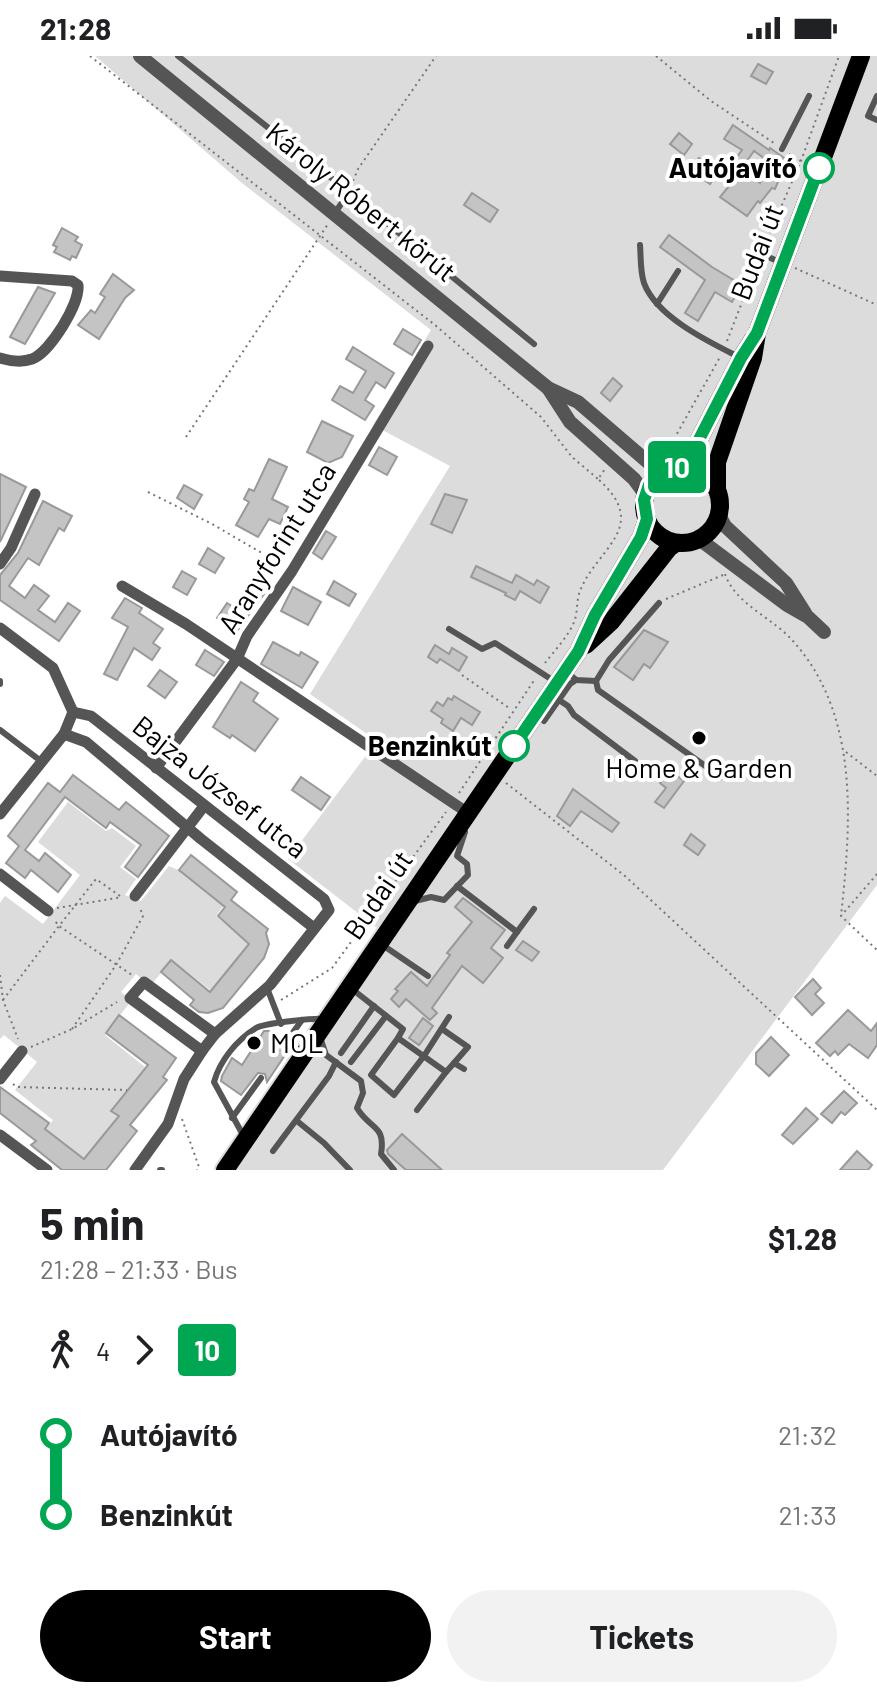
<!DOCTYPE html>
<meta charset="utf-8">
<style>
:root{--surface:#fff;--page:#f2f2f2;--text:#202124;--muted:#757577;--accent:#000}
body{margin:0;font-family:Barlow,sans-serif;background:var(--page);color:var(--text);height:100vh;display:flex;flex-direction:column;font-size:30px;white-space:nowrap}
*{box-sizing:border-box;margin:0}
p{font-size:26px;color:var(--muted)}
.icon{flex:none;width:44px;height:44px;fill:none;stroke:currentColor;stroke-width:2;stroke-linecap:round;stroke-linejoin:round}
.map{position:relative;height:1114px;overflow:hidden}
.panel{display:flex;flex-direction:column;background:var(--surface);flex:1}
.panel>*{flex:none}
.badge{padding:0 16px;border-radius:6px;font-size:28px;line-height:52px}
.map>.badge{position:absolute;translate:-50% -50%;box-shadow:0 0 0 4px #fff}
.legs{display:flex;align-items:center;gap:12px;height:88px;padding:0 40px;font-size:26px}
.legs p{margin-inline-start:auto}
.headline{display:flex;align-items:center;justify-content:space-between;height:136px;padding:0 40px}
h1{font-size:44px;font-weight:700;line-height:60px}
.primary-button{display:flex;gap:16px;margin-top:auto;padding:16px 40px}
.primary-button a{flex:1;height:92px;border-radius:48px;background:var(--accent);color:#fff;font-size:32px;font-weight:700;line-height:92px;text-align:center}
.primary-button a+a{background:var(--page);color:var(--text)}
ul{padding:0 40px;list-style:none}
li{display:flex;align-items:center;gap:28px;height:80px;font-size:30px}
li i{display:grid;place-items:center;width:12px;height:100%;margin:0 10px;background:currentColor}
li i::after{content:'';width:20px;height:20px;margin:-10px;border:6px solid;border-radius:50%;background:var(--surface)}
li p{margin-inline-start:auto}
li:first-child i{background:linear-gradient(#0000 50%,currentColor 0)}
li:last-child i{background:linear-gradient(currentColor 50%,#0000 0)}
.status{display:flex;justify-content:space-between;align-items:center;height:56px;padding:0 40px;background:var(--surface);direction:ltr}
.status svg{height:22px;fill:currentColor}
.map>svg:first-child{display:block}
.green{fill:#dcdcdc}
.building{fill:#c4c4c4;stroke:#999;stroke-width:2}
.lines{fill:none;stroke-linecap:round;stroke-linejoin:round}
.primary-casing{stroke:#dbdbdb;stroke-width:22}
.path{stroke:#777;stroke-width:2;stroke-dasharray:2 4;stroke-linecap:butt}
.service{stroke:#555;stroke-width:6}
.minor{stroke:#555;stroke-width:11}
.tertiary{stroke:#555;stroke-width:14}
.primary{stroke:#000;stroke-width:18}
.line-1-casing{stroke:#fff;stroke-width:18}
.line-1{stroke:#00a651;stroke-width:12}
.stop-1-dot{fill:#fff;stroke:#00a651;stroke-width:4}
.poi-dot{fill:#000;stroke:#fff;stroke-width:3}
.labels{text-anchor:middle;stroke-width:8;stroke-linejoin:round;paint-order:stroke}
.stop-label{font-size:28px;font-weight:bold;fill:#000;stroke:#fff;text-anchor:end}
.street-label{font-size:28px;fill:#000;stroke:#fff}
.poi-label{font-size:28px;fill:#000;stroke:#fff}
</style>
<div class="status"><b>21:28</b><svg viewBox="0 0 49 12"><path d="M0 12V9h3v3zM5 12V6h3v6zM10 12V3h3v9zM15 12V0h3v12zM26 1h20v11H26zM47 4h2v5h-2z"/></svg></div>
<div class="map">
<svg width="877" height="1114" viewBox="0 0 877 1114">
<rect width="100%" height="100%" fill="#fff"/>
<g class="green">
<path d="M95,0H877V829L663,1114H238L394,885L288,803L377,685L310,638L450,410L373,369L431,274L242,127Z"/>
<path d="M68,746L106,775L112,772L136,790L120,811L136,823L125,839L141,845L169,810L183,816L224,849L216,860L251,888L213,936L172,904L150,930L136,918L121,936L131,945L105,979L145,1011L111,1054L120,1061L85,1105L45,1074L53,1064L15,1034L37,1006L4,979L0,983V847L5,840L43,868L80,819L38,786Z"/>
</g>
<g class="building">
<path d="M758,8L773,16L766,28L751,20Z"/>
<path d="M733,69L769,94L770,92L787,104L775,133L772,132L760,147L758,145L747,160L720,141L743,113L760,127L768,105L754,95L742,112L733,106L742,94L724,83Z"/>
<path d="M679,77L692,88L684,99L670,88Z"/>
<path d="M699,102L718,117L710,128L690,114Z"/>
<path d="M472,137L498,154L490,166L464,149Z"/>
<path d="M62,172L78,181L75,185L82,189L76,202L72,200L70,204L54,196L57,191L53,189Z"/>
<path d="M669,179L712,211L742,229L732,246L715,236L698,265L685,257L705,224L660,191Z"/>
<path d="M113,218L134,234L125,242L99,283L78,269L91,254L95,257L105,241L100,238Z"/>
<path d="M38,231L55,237L25,288L10,281Z"/>
<path d="M403,273L421,284L412,299L394,288Z"/>
<path d="M353,291L394,317L385,332L376,326L365,344L374,350L365,364L332,344L340,330L353,337L366,315L346,303Z"/>
<path d="M613,322L622,330L610,345L601,337Z"/>
<path d="M322,365L353,380L342,401L328,407L307,396Z"/>
<path d="M379,391L397,401L387,419L369,409Z"/>
<path d="M269,403L287,411L272,443L288,451L280,468L269,463L258,481L236,469L249,446L244,443L249,433L254,435Z"/>
<path d="M0,418L26,431L0,486Z"/>
<path d="M184,429L202,439L194,453L177,442Z"/>
<path d="M445,438L467,444L452,477L431,468Z"/>
<path d="M43,445L72,460L64,475L59,472L39,509L28,502L9,530L25,542L34,529L49,540L38,554L55,566L68,547L80,555L59,585L0,544V519L18,497Z"/>
<path d="M326,475L336,481L322,503L313,497Z"/>
<path d="M208,492L224,502L215,517L199,508Z"/>
<path d="M476,510L512,527L516,519L534,529L537,524L549,531L540,547L520,535L515,544L505,539L506,537L471,521Z"/>
<path d="M182,515L196,523L187,539L173,531Z"/>
<path d="M334,525L356,538L349,550L327,538Z"/>
<path d="M251,530L264,538L237,575L217,562L227,547L237,553Z"/>
<path d="M293,531L321,546L308,569L281,555Z"/>
<path d="M125,542L142,552L139,557L163,573L153,587L160,592L152,604L134,592L117,624L104,618L128,571L112,562Z"/>
<path d="M644,574L668,586L650,612L644,608L633,624L614,611Z"/>
<path d="M273,586L299,600L301,596L318,606L302,632L261,608Z"/>
<path d="M435,589L449,598L452,592L467,601L459,615L440,603L437,607L428,601Z"/>
<path d="M205,594L224,606L214,620L196,609Z"/>
<path d="M160,614L177,626L165,642L148,630Z"/>
<path d="M241,626L258,637L253,645L278,663L255,695L232,679L230,682L213,671Z"/>
<path d="M454,640L480,656L472,669L461,662L453,675L441,667L443,663L431,655L437,646L443,650L448,642L452,644Z"/>
<path d="M669,714L684,725L664,752L655,746L666,732L660,727Z"/>
<path d="M73,719L119,754L126,746L169,780L138,821L125,811L141,789L110,766L106,772L65,741L25,794L39,805L45,797L71,819L58,836L31,814L25,822L6,807L19,790L8,780L48,727L60,736Z"/>
<path d="M301,721L330,741L321,754L292,734Z"/>
<path d="M573,733L619,767L612,776L581,755L570,770L557,760Z"/>
<path d="M691,778L705,789L698,799L684,789Z"/>
<path d="M191,799L237,836L231,844L268,873L266,877L269,888L264,902L223,952L208,957L199,956L190,949L194,944L161,916L171,904L210,936L249,888L218,860L225,851L179,814Z"/>
<path d="M463,842L505,874L491,892L503,902L483,927L462,910L432,952L437,957L430,964L406,943L399,951L391,943L398,935L395,933L411,916L427,930L450,899L447,897L472,866L455,851Z"/>
<path d="M523,885L539,896L532,905L516,894Z"/>
<path d="M813,923L821,932L815,938L824,947L812,959L795,941Z"/>
<path d="M848,954L871,975L877,967V989L868,1002L849,988L838,999L835,995L830,1000L816,987Z"/>
<path d="M119,959L176,1002L163,1021L167,1024L130,1069L137,1075L106,1114H62L31,1089L36,1085L0,1057V1031L49,1067L45,1073L84,1103L119,1060L111,1055L148,1009L106,977Z"/>
<path d="M423,962L433,970L419,989L409,982Z"/>
<path d="M264,975H269L281,983L283,991L291,990L267,1026L265,1018L258,1017L241,1039L221,1025L222,1020L232,1002L242,1009Z"/>
<path d="M771,981L789,999L769,1020L756,1008V997Z"/>
<path d="M844,1035L857,1047L845,1059L841,1056L832,1067L821,1058Z"/>
<path d="M806,1052L818,1063L793,1088L782,1079Z"/>
<path d="M402,1078L442,1114H406L388,1098L387,1094Z"/>
<path d="M857,1095L872,1109L868,1114H840Z"/>
</g>
<g class="lines">
<g class="primary-casing">
<g id="primary">
<path d="M678,410L691,399L741,302L753,283"/>
<circle cx="682" cy="449" r="38"/>
<path d="M717,433V406L753,302L757,277L861,0"/>
<path d="M586,589L611,566L669,492L676,487"/>
<path d="M225,1114L578,596L595,559L641,481L647,463"/>
</g>
</g>
<g class="path">
<path d="M90,0L435,269L541,361L572,401L598,423"/>
<path d="M656,0L711,45L774,87"/>
<path d="M789,98L801,105"/>
<path d="M353,125L358,113L436,0"/>
<path d="M765,188L801,105L839,0"/>
<path d="M795,212L877,249"/>
<path d="M727,285L758,205"/>
<path d="M186,381L328,168"/>
<path d="M652,391L662,390L674,383L720,301"/>
<path d="M148,436L212,468L281,508"/>
<path d="M725,518C735,548 773,562 793,585C860,660 851,767 841,860"/>
<path d="M666,543L723,519"/>
<path d="M545,607C554,595 568,581 574,566C578,557 576,545 580,535C596,493 652,471 598,423L605,413"/>
<path d="M462,619L509,652"/>
<path d="M846,696L877,720"/>
<path d="M506,727L625,820L877,1054"/>
<path d="M459,737L535,623"/>
<path d="M877,818L841,860L877,894"/>
<path d="M120,840L96,823L59,870L132,919"/>
<path d="M57,852L122,841"/>
<path d="M0,919L3,944L18,983"/>
<path d="M3,944L59,870L55,865"/>
<path d="M281,944L332,912L446,756"/>
<path d="M72,973L116,909L143,860L140,852"/>
<path d="M31,991L72,973L117,946"/>
<path d="M13,1028L17,1031L127,1034"/>
<path d="M182,1063L199,1111L197,1114"/>
</g>
<g class="service">
<path d="M178,0L349,136"/>
<path d="M877,40L868,60L877,64"/>
<path d="M782,93L809,40"/>
<path d="M335,157L349,136L534,288"/>
<path d="M640,189C641,201 640,215 644,227C656,260 707,285 737,300"/>
<path d="M754,195L780,206"/>
<path d="M657,248L678,215"/>
<path d="M449,573L482,593L495,587L554,625"/>
<path d="M567,616L576,624L596,625L609,604L659,547"/>
<path d="M0,625V628"/>
<path d="M596,625L598,634L721,721"/>
<path d="M553,640L568,650L574,659L635,705"/>
<path d="M544,665L570,628L576,624"/>
<path d="M0,674L42,706"/>
<path d="M457,830L517,876L534,853"/>
<path d="M415,845L431,841L444,844L468,819L467,808L457,800L465,776"/>
<path d="M381,888L428,920"/>
<path d="M507,890L517,876"/>
<path d="M267,932L281,968"/>
<path d="M352,933L403,973L398,982L446,1016L454,1007L464,1013"/>
<path d="M442,973L468,991L454,1007"/>
<path d="M320,981L326,999L361,1025L363,1037L357,1052C370,1074 386,1068 381,1098L394,1114"/>
<path d="M398,982L371,1019L394,1039L424,1000L449,961"/>
<path d="M286,986L302,964"/>
<path d="M341,997L374,950"/>
<path d="M351,1006L386,960"/>
<path d="M417,1054L446,1016"/>
<path d="M232,1062L261,1022"/>
<path d="M297,1065L324,1087L350,1114"/>
<path d="M243,1079L214,1026C220,1004 237,984 256,972C264,967 314,962 325,963"/>
<path d="M273,1095L329,1020L336,1006"/>
<path d="M160,1114H162"/>
</g>
<g class="minor">
<path d="M0,220L72,225L78,229C80,248 50,296 32,303C21,307 10,305 0,302"/>
<path d="M0,508L11,492L35,438"/>
<path d="M122,530L186,568L468,757"/>
<path d="M0,572L53,612L73,656L64,678L0,758"/>
<path d="M73,656L91,660L324,843L329,854L270,929L215,978L202,995L184,1023L168,1068L135,1114"/>
<path d="M64,678L86,686L201,783L314,872"/>
<path d="M156,712L237,603L247,580L292,515L428,290"/>
<path d="M0,818L48,855"/>
<path d="M135,840L204,750"/>
<path d="M202,995L130,942L144,926L215,978"/>
<path d="M0,1023L22,995"/>
<path d="M0,1079L47,1114"/>
</g>
<g class="tertiary">
<path d="M140,0L548,332L578,346L649,407L663,415"/>
<path d="M548,332L570,366L634,423L645,438"/>
<path d="M719,459L725,470L786,527L805,557"/>
<path d="M699,483L787,549L808,561L824,576"/>
</g>
<use href="#primary" class="primary"/>
</g>
<g class="lines">
<g class="line-1-casing">
<path id="line-1" d="M514,690L578,596L595,559L641,481L647,463L644,444L649,429L663,415L678,410L691,399L741,302L757,277L819,112"/>
</g>
<use href="#line-1" class="line-1"/>
</g>
<g class="stop-1-dot">
<circle cx="819" cy="112" r="14"/>
<circle cx="514" cy="690" r="14"/>
</g>
<g class="poi-dot">
<circle cx="699" cy="682" r="8"/>
<circle cx="254" cy="987" r="8"/>
</g>
<g class="labels">
<g class="stop-label">
<text x="797" y="122">Autójavító</text>
<text x="492" y="700">Benzinkút</text>
</g>
<g class="street-label">
<text transform="translate(361 146) rotate(39)" y="10">Károly Róbert körút</text>
<text transform="translate(757 196) rotate(-69)" y="10">Budai út</text>
<text transform="translate(277 492) rotate(-58)" y="10">Aranyforint utca</text>
<text transform="translate(220 731) rotate(38)" y="10">Bajza József utca</text>
<text transform="translate(378 839) rotate(-56)" y="10">Budai út</text>
</g>
<g class="poi-label">
<text x="699" y="722">Home &amp; Garden</text>
<text x="270" y="997" text-anchor="start">MOL</text>
</g>
</g>
</svg>
<b class="badge" style="left:677px;top:411px;background:#00a651;color:#fff">10</b>
</div>
<section class="panel">
<div class="headline"><div><h1>5 min</h1><p>21:28 – 21:33 · Bus</p></div><b>$1.28</b></div>
<div class="legs"><svg class="icon" aria-label="walk" viewBox="0 0 24 24"><circle cx="13" cy="4" r="2"/><path d="M13 8l-2 6 4 7M11 14l-3 7M7 12l3-4h3l4 4"/></svg>4<svg class="icon" aria-label="forward" viewBox="0 0 24 24"><path d="M9 5l7 7-7 7"/></svg><b class="badge" style="background:#00a651;color:#fff">10</b></div>
<ul>
<li><i style="color:#00a651"></i><b>Autójavító</b><p>21:32</p></li>
<li><i style="color:#00a651"></i><b>Benzinkút</b><p>21:33</p></li>
</ul>
<div class="primary-button"><a>Start</a><a>Tickets</a></div>
</section>
